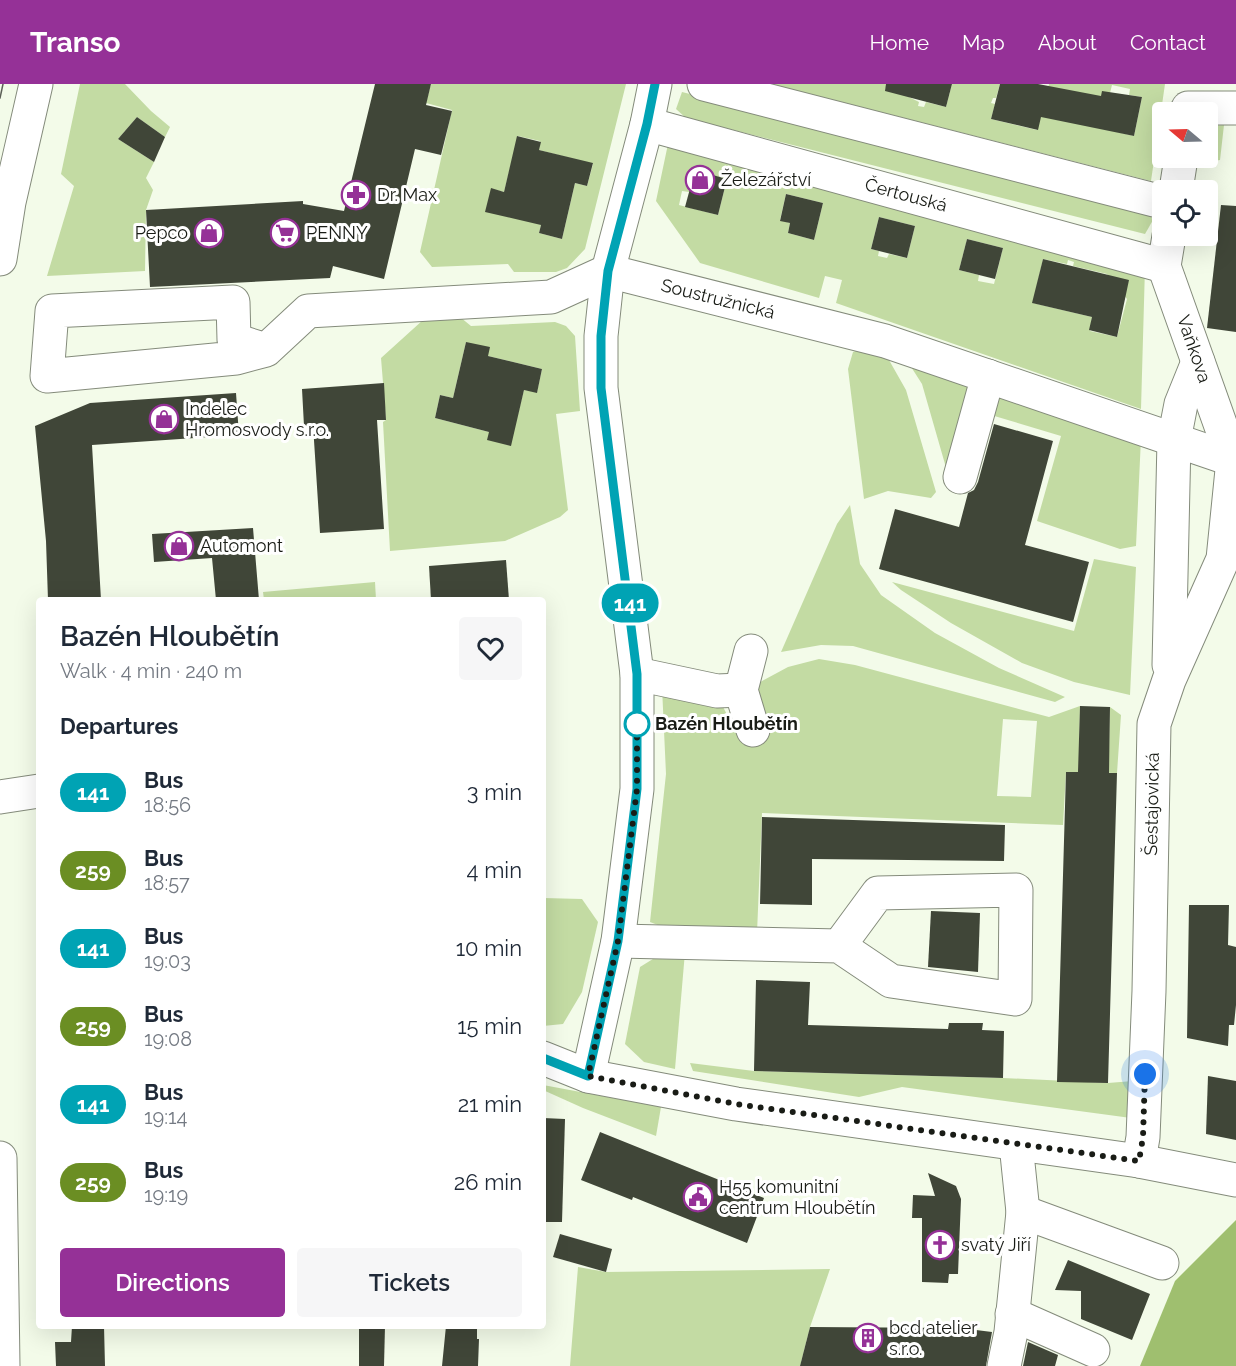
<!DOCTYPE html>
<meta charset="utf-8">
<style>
:root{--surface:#fff;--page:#f6f6f7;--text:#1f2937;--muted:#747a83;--accent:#953197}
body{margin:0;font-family:Raleway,sans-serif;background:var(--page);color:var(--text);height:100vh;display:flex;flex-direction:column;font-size:22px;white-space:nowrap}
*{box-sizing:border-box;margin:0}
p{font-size:20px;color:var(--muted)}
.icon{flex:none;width:33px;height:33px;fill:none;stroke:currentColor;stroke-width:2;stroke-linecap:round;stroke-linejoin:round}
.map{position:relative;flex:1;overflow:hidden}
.sheet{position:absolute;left:36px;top:513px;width:510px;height:732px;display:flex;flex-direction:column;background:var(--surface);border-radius:6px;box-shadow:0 6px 24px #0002}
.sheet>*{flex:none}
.badge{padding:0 12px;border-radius:20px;font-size:21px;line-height:39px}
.needle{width:39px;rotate:289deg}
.tools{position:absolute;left:1152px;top:18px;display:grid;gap:12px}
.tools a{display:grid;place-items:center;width:66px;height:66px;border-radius:6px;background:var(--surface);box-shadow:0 6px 24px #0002;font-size:30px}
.you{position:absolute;width:30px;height:30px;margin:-15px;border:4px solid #fff;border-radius:50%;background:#1a73e8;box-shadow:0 0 0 9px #1a73e833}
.map>.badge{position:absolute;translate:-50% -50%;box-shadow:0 0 0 3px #fff}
h2{padding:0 24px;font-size:22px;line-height:54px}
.round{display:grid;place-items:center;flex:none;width:63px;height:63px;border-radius:6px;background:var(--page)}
.summary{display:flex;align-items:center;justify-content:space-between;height:102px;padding:0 24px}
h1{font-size:28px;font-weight:600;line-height:45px}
.cta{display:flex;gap:12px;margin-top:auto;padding:12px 24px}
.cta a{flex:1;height:69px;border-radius:6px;background:var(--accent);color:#fff;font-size:24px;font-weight:600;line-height:69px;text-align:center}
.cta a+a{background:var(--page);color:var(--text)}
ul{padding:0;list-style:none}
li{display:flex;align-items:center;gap:18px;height:78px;padding:0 24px}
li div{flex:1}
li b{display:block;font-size:22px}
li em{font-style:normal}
li .badge{min-width:66px;font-weight:700;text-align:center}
header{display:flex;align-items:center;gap:36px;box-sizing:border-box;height:84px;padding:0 30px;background:var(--accent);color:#fff}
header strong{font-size:28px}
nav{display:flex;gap:33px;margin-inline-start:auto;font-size:21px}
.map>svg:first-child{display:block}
.green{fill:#c3dba3;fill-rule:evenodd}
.forest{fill:#9fbf6f}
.building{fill:#404638}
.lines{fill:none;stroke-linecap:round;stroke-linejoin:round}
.minor-casing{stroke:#848b7b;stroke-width:35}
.major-casing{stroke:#848b7b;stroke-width:35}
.minor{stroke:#fff;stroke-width:33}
.major{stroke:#fff;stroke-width:33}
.tram{stroke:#5b5f56;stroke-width:1.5}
.line-casing{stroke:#fff;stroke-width:14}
.line{stroke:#00a3b4;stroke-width:9}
.walk{stroke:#191c16;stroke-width:6;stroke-dasharray:0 10.8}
.stop-dot{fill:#fff;stroke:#00a3b4;stroke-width:3}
.labels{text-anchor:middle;stroke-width:6;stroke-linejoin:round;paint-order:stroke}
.poi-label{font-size:18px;fill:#191c16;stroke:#fff;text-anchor:start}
.street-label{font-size:18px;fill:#191c16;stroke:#fff}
.stop-label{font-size:18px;font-weight:bold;fill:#191c16;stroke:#fff;text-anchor:start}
</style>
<header>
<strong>Transo</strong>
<nav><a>Home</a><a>Map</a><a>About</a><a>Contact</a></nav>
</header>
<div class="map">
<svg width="1236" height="1282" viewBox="0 0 1236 1282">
<rect width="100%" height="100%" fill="#f3fbe9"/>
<g class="green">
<path d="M80,0H125L151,27L170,43L165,53L137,33L118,55L154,78L146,94L153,106L146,126L145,187L47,192L74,102L61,90Z"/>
<path d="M431,0H626L585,165L567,184L556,188H514L508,180L432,183L420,168L452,26L426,19ZM518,52L540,57L539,66L593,80L587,102L575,99L562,155L539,149L541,141L491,105L504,108Z"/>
<path d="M771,0H907L912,1L909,13L919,18L918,22L924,23L926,18L946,23L952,0H1000L996,14H993L991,19L995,20L991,35L1037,46L1049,0H1165L1151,97ZM1112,1L1130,5L1129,11L1142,13L1134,52L1113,47L1101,12L1110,9Z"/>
<path d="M682,8L1145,124L1153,136L1145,150L686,34L676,25Z"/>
<path d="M1224,41L1220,76L1201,79L1189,93L1192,74H1208V42Z"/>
<path d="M668,60L1145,183L1141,325L836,219L842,196L825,192L819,214L700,179L656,117ZM695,87L727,95L718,131L679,121L682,107L689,108ZM786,110L823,119L814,156L788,149L790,139L780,136ZM879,133L915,142L907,174L889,170L887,174L878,172L879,167L871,165ZM967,155L1003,164L994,200L978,197L979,191L959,186ZM1043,175L1067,180L1068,176L1074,178L1073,182L1107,190L1127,215L1117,253L1090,247L1092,233L1033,219Z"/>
<path d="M460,233L471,242L555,238L566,242L575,252L580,327L556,330L568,426L560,433L505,457L390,467L383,338L386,336L381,274L423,236ZM466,258L488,272L542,285L537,308L524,306L510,361L489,348L435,334L440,311L453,314Z"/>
<path d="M868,263L885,269L906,306L936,408L931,414L888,407L864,415L848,285L853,268Z"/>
<path d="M906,275L971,295L949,394L922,300Z"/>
<path d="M997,307L1141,354L1136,462L1120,465L1037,437L1061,352L991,331Z"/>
<path d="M850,421L860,480L881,511L935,549L999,584L1065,613L1055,618L853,562L821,561L781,568L837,440Z"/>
<path d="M1094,475L1136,483L1130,611L1074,598L1022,579L951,539L901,506L892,498L1074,547Z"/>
<path d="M375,498L376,516H264L263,508Z"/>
<path d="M819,575L855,581L1049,633L1080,622L1079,667L1109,668L1110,623L1121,631L1117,689L1066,688L1063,741L762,729L757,849L663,843L650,838L666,690L662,603L720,617L741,658L760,649L749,604L788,583ZM1003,635L1037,637L1031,713L997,712Z"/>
<path d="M543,814L582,815L598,838L582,908L563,940L543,942Z"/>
<path d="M685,868L675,985L644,978L625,960L640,883L661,870Z"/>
<path d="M690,979L754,987L1003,994L1108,999L1133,997L1131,1034L902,1003L859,1013L693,987Z"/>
<path d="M543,1001L661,1023L656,1052L583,1024L543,1006Z"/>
<path d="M578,1183L606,1188L830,1185L810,1243L800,1282H570Z"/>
</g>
<path class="forest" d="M1236,1136V1282H1140L1175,1197Z"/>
<g class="building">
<path d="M375,0H431L426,21L452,27L441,71L415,65L384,195L333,182L330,194L150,203L146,126L303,117V120L344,127Z"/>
<path d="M886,0H952L946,23L885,7Z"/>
<path d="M1000,0H1038L1101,12L1102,7L1142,13L1134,52L1041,33L1038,46L991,35Z"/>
<path d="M137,33L165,53L154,78L118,55Z"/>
<path d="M517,52L541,58L539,66L593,79L587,102L575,99L562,155L539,149L541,141L485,128L491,104L504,108Z"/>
<path d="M695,86L727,95L718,131L685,123Z"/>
<path d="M786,110L823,119L814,156L788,149L790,139L780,137Z"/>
<path d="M1221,121L1236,122V248L1207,244Z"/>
<path d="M879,133L915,142L907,174L871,165Z"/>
<path d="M967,155L1003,164L995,195L959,186Z"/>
<path d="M1043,175L1129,196L1117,253L1089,246L1092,233L1032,219Z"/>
<path d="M466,258L490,263L488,272L542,285L537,309L524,306L511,362L487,356L489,348L435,334L440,311L453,314Z"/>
<path d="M384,299L386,336H377L384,445L320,449L313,341L304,342L302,305Z"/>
<path d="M236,309L239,351L92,361L101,516H48L46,457L35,342L90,319Z"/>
<path d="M994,340L1053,357L1025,461L1089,478L1073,538L879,485L895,425L959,443L968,409L974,406L978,398Z"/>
<path d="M253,444L259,516H216L212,474L154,478L152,450Z"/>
<path d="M506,476L509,516H431L429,482Z"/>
<path d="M1080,622L1110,623L1109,689H1117L1108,999L1057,998L1066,688H1078Z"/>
<path d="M762,733L1005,741L1004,777L812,775V821L760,820Z"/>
<path d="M1189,821H1229L1228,861L1236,863V921L1234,941H1229L1228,962L1187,954Z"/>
<path d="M931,827L980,829L978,888L928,883Z"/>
<path d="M756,896L810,898L808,941L948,945L949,939H983L982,946L1004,947L1003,994L754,987Z"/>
<path d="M1208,992L1236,997V1056L1206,1050Z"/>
<path d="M543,1034L565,1035L562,1138H543Z"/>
<path d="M600,1048L764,1114L747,1159L633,1113L632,1116L581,1096Z"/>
<path d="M928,1089L956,1102L961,1115L958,1190H949L948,1199L922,1198V1134H912L913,1111L935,1112Z"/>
<path d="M560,1150L612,1165L606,1188L553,1173Z"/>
<path d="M1068,1176L1150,1210L1132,1256L1081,1235V1207L1055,1206Z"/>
<path d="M72,1242H104L105,1282H56L55,1258H71Z"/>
<path d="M359,1242H385L384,1282H359Z"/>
<path d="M446,1242H477V1255H479L478,1282H442Z"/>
<path d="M810,1243L960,1244L992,1248L986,1282H800Z"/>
<path d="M1028,1258L1058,1271L1055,1282H1023Z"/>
</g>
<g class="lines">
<g class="minor-casing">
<g id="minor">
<path d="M704,0L1162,118"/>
<path d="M1188,24H1236"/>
<path d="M647,40L1164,182"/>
<path d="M1176,106L1181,74"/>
<path d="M266,266L234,256L233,218L52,227L47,292L236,274L266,266L308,227L551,213L608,187L885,257L1236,377"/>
<path d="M960,393L988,292"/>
<path d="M751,567L741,606L753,646"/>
<path d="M1169,581L1174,356L1181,320L1198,278"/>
<path d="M637,590L717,607L741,606"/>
<path d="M0,713L39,707"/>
<path d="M618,857L839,862L891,897L1015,915L1016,806L878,809L839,862"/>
<path d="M543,974L588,992L736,1020L1139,1077L1236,1096"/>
<path d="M588,992L618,857L637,705V590L601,304V252L608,187L647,40L655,0"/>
<path d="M1139,1077L1143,1053L1149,907L1154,640L1169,596L1223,475L1233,376L1164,182L1169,152"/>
<path d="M1023,1128L1162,1179"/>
<path d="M1012,1230L1093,1266"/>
<path d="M1004,1282L1011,1248L1023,1128L1016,1060"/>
</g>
</g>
<g class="major-casing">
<g id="major">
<path d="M0,175L9,118L36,0"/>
<path d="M0,1074L3,1282"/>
</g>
</g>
<use href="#minor" class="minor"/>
<use href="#major" class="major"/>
<path class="tram" d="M0,14L3,0"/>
</g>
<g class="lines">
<g class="line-casing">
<path id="line" d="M543,974L588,992L618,857L637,705V590L601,304V252L608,187L647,40L655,0"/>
</g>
<use href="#line" class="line"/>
<path class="walk" d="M637,640V636V705L618,857L588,992L736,1020L1139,1077L1143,1053L1145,990"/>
</g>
<defs>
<g id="shop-ring" transform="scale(1.5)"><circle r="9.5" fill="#fff" stroke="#953197" stroke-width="1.5"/><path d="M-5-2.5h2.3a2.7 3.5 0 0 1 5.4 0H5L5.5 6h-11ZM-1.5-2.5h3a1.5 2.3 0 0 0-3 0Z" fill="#953197"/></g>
<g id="pharmacy-ring" transform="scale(1.5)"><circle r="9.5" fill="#fff" stroke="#953197" stroke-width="1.5"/><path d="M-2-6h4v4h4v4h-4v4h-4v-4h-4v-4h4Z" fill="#953197"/></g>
<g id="supermarket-ring" transform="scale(1.5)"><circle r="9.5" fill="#fff" stroke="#953197" stroke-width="1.5"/><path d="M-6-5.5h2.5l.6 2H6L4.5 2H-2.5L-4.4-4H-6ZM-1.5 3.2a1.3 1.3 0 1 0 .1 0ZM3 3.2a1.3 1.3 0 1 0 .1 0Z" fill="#953197"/></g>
<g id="civic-ring" transform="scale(1.5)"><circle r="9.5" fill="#fff" stroke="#953197" stroke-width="1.5"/><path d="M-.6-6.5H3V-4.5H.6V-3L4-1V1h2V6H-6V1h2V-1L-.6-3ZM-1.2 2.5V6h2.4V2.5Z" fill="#953197"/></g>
<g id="church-ring" transform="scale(1.5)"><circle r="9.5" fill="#fff" stroke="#953197" stroke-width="1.5"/><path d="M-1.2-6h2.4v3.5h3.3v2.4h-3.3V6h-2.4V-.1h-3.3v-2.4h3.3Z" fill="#953197"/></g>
<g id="building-ring" transform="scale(1.5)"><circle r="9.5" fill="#fff" stroke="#953197" stroke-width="1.5"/><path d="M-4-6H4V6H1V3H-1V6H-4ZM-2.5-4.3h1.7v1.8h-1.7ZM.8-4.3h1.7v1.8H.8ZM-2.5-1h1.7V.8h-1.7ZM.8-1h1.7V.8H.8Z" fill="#953197"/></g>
</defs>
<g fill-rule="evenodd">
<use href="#shop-ring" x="700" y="96"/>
<use href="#pharmacy-ring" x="356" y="111"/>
<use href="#shop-ring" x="209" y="149"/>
<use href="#supermarket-ring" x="285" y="149"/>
<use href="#shop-ring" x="164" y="335"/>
<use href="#shop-ring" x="179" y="462"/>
<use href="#civic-ring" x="698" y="1113"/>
<use href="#church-ring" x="940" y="1161"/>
<use href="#building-ring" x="868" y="1254"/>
</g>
<circle class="stop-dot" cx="637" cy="640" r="12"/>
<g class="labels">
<g class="poi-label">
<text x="721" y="102">Železářství</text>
<text x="377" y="117">Dr. Max</text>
<text x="188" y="155" text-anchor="end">Pepco</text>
<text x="306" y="155">PENNY</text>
<text x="185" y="331">Indelec<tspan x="185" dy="21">Hromosvody s.r.o.</tspan></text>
<text x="200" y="468">Automont</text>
<text x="719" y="1109">H55 komunitní<tspan x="719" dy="21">centrum Hloubětín</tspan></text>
<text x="961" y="1167">svatý Jiří</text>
<text x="889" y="1250">bcd atelier<tspan x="889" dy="21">s.r.o.</tspan></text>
</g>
<g class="street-label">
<text transform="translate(906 111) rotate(15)" y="6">Čertouská</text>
<text transform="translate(718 215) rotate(14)" y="6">Soustružnická</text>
<text transform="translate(1194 265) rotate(71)" y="6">Vaňkova</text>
<text transform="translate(1152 720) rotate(-89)" y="6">Šestajovická</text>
</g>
<g class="stop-label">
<text x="655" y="646">Bazén Hloubětín</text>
</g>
</g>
</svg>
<div class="tools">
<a><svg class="needle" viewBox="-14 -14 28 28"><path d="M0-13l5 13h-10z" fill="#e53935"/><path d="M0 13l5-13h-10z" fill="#747a83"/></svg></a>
<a><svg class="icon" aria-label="locate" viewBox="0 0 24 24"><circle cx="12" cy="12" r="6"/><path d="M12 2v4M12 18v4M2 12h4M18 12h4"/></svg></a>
</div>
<div class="you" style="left:1145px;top:990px"></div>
<b class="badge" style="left:630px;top:519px;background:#00a3b4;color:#fff">141</b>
<section class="sheet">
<div class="summary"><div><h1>Bazén Hloubětín</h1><p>Walk · 4 min · 240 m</p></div><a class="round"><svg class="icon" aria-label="heart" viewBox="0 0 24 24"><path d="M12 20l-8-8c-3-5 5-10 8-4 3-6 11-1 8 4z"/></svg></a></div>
<h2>Departures</h2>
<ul>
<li><span class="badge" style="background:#00a3b4;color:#fff">141</span><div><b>Bus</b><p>18:56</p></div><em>3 min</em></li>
<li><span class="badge" style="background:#6b8e23;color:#fff">259</span><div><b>Bus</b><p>18:57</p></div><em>4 min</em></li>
<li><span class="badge" style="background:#00a3b4;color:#fff">141</span><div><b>Bus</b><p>19:03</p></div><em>10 min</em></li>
<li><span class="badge" style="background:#6b8e23;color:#fff">259</span><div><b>Bus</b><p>19:08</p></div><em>15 min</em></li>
<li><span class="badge" style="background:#00a3b4;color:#fff">141</span><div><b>Bus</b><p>19:14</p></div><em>21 min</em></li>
<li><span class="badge" style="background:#6b8e23;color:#fff">259</span><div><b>Bus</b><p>19:19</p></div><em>26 min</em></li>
</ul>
<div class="cta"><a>Directions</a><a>Tickets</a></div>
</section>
</div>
